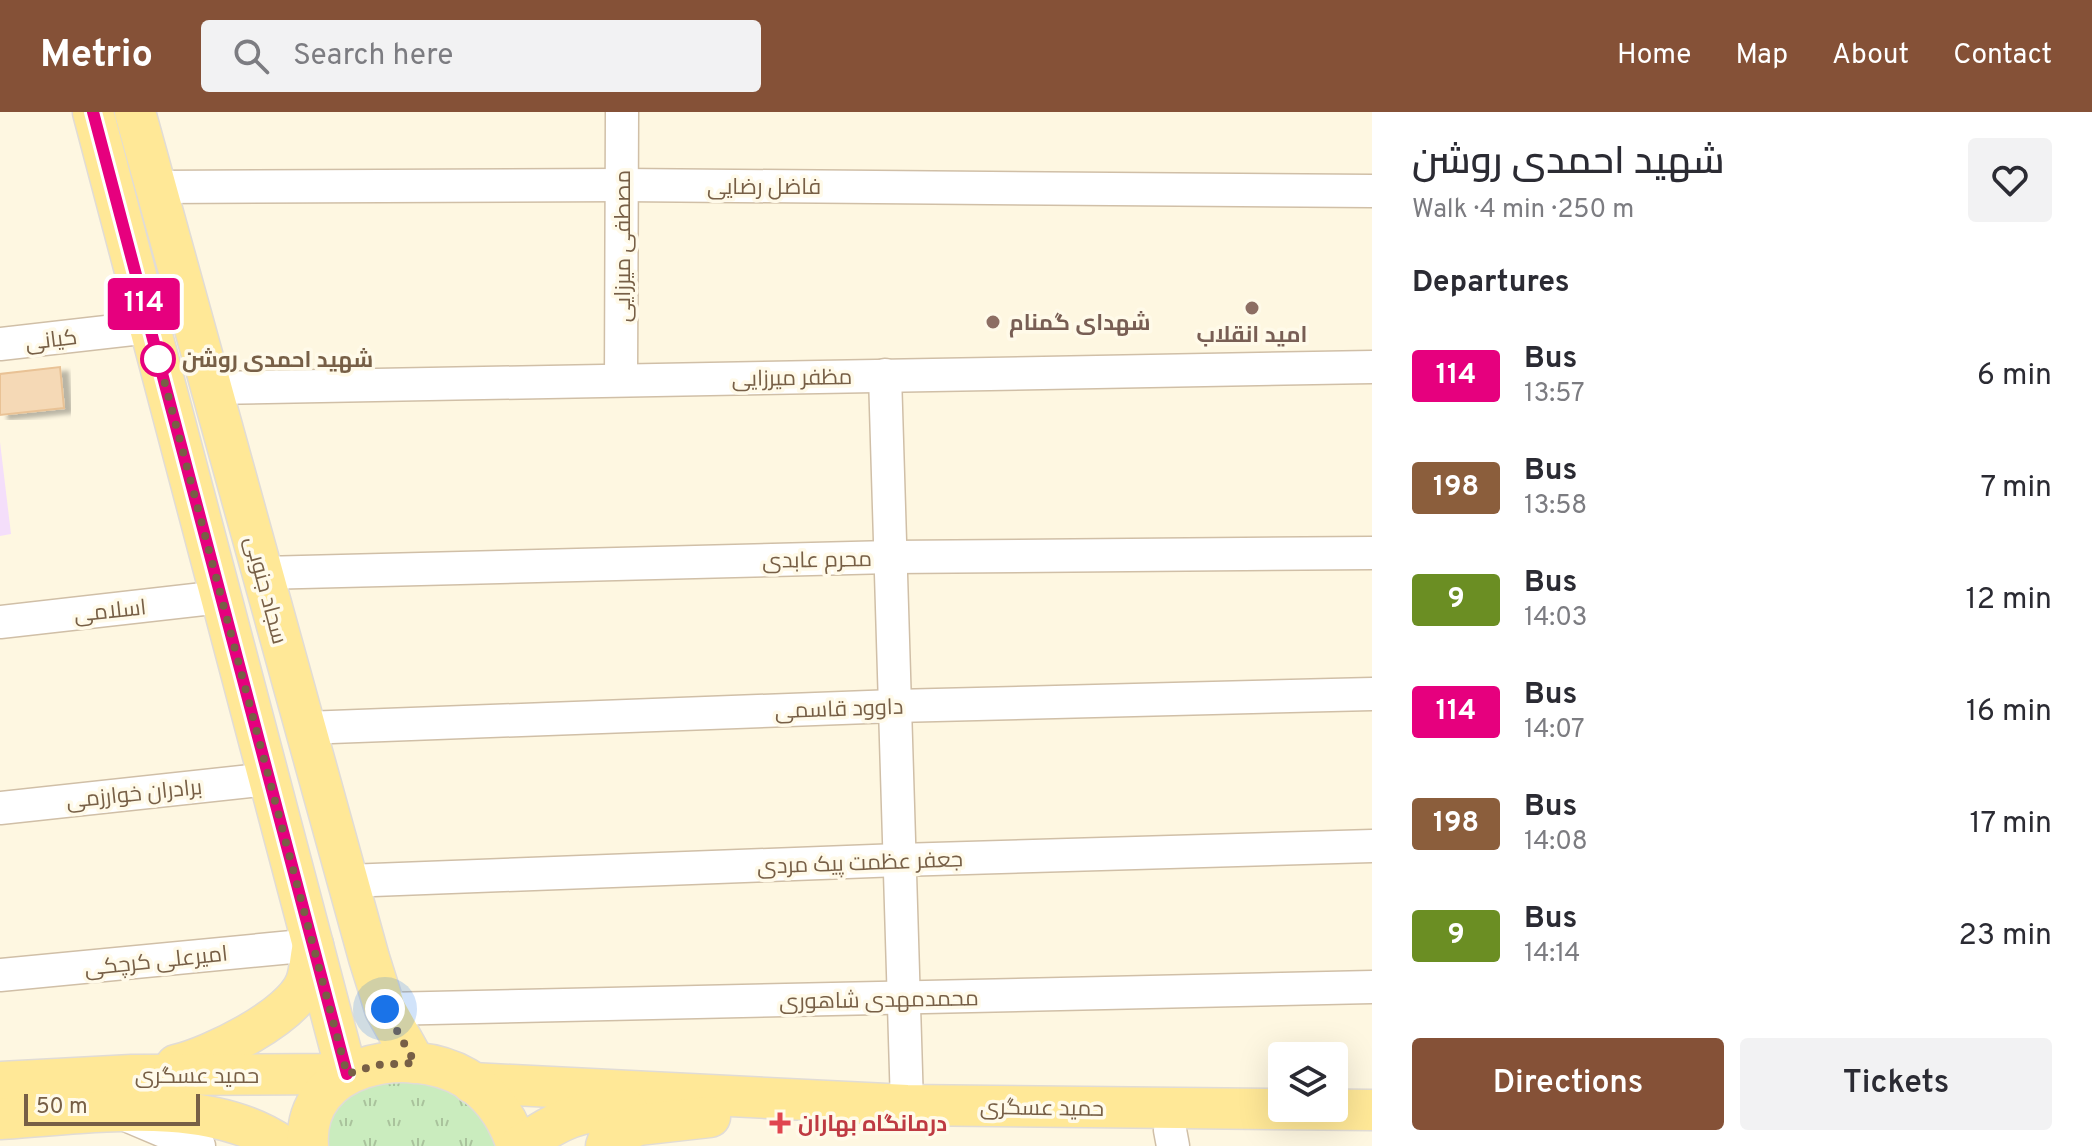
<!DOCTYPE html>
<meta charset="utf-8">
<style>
:root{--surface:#fff;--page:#f2f2f3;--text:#2b2b33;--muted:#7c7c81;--accent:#855137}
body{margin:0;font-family:Overpass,Cairo,sans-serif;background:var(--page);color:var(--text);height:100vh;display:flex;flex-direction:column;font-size:30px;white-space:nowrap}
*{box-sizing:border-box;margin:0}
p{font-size:26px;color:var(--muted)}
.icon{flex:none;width:44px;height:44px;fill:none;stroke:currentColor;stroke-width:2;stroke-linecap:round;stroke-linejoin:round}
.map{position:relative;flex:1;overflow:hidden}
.details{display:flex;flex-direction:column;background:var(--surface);width:720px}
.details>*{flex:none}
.badge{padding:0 16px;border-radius:6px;font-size:28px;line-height:52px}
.buttons{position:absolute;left:1268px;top:930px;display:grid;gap:16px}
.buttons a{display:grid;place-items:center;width:80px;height:80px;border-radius:8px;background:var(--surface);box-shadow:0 8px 32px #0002;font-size:40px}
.scale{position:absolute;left:24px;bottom:20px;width:176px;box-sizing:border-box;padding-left:8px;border:4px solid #775f46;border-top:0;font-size:22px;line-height:28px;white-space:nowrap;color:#775f46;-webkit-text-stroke:6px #fffae9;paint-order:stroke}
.you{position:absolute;width:40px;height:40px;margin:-20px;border:6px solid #fff;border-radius:50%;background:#1a73e8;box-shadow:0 0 0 12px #1a73e833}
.map>.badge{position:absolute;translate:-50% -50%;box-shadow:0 0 0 4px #fff}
h2{padding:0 40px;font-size:30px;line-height:72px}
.round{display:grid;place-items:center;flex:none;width:84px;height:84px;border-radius:8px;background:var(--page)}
.head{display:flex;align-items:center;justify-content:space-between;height:136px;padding:0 40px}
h1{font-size:38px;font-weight:600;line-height:60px}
.cta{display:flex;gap:16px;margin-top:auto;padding:16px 40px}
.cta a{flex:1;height:92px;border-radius:8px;background:var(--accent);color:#fff;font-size:32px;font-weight:600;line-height:92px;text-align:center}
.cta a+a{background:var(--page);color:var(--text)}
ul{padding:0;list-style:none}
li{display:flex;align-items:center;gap:24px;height:112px;padding:0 40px}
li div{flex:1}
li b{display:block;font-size:30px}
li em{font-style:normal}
li .badge{min-width:88px;font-weight:700;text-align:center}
header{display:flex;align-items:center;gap:48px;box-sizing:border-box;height:112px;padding:0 40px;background:var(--accent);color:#fff}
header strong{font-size:38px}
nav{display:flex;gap:44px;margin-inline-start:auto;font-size:28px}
.search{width:560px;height:72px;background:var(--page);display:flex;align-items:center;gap:20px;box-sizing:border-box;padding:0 28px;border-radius:8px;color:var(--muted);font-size:30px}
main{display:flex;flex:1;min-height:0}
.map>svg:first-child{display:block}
.education{fill:#f4defa}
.grass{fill:url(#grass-tufts)}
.building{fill:#f5d9b6;stroke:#e9c295;stroke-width:2;filter:url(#shadow)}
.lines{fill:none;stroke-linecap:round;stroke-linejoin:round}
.minor-casing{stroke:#d0bfa7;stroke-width:35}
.major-casing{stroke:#e1dcd6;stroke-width:43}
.minor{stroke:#fff;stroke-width:32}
.major{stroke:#ffe897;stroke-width:40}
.line-casing{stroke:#fff;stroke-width:18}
.line{stroke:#e6007e;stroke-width:12}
.walk{stroke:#775f46;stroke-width:8;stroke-dasharray:0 14.4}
.education-dot{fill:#8d6e63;stroke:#fffae9;stroke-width:3}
.stop-dot{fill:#fff;stroke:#e6007e;stroke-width:4}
.health-dot{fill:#e0444e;stroke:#fffae9;stroke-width:3}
.labels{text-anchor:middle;stroke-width:7;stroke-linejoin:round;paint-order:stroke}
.street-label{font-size:22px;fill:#775f46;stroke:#fffae9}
.education-label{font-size:22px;font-weight:bold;fill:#785e54;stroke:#fffae9;text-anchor:start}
.stop-label{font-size:22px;font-weight:bold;fill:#775f46;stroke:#fffae9;text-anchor:start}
.health-label{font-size:22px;font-weight:bold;fill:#be3a42;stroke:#fffae9;text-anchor:start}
</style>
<header>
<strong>Metrio</strong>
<div class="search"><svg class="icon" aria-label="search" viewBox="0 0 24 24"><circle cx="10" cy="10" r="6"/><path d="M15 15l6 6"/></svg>Search here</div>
<nav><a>Home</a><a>Map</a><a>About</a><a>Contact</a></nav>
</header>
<main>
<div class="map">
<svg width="1372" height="1034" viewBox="0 0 1372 1034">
<defs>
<pattern id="grass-tufts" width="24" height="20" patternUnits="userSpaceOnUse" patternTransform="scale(2)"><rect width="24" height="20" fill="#caecbe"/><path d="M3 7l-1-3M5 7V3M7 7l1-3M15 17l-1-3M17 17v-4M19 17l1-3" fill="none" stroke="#a9c29c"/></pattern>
<filter id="shadow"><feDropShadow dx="8" dy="4.5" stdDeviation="2" flood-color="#0004"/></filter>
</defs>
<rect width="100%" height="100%" fill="#fef7e1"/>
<path class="education" d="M0,330L11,422L0,424Z"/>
<path class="grass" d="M407,962L469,983L504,1034H324L326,1001L348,976Z"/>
<path class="building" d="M60,255L64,296L0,303V262Z"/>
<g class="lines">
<g class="minor-casing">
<g id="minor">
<path d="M156,75L622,73L1372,79"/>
<path d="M0,232L150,215"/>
<path d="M885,263L907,993"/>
<path d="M621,268L622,0"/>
<path d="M211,276L1372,255"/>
<path d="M262,461L891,445L1372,441"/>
<path d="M0,510L221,485"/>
<path d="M305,616L895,594L1372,582"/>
<path d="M0,696L269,667"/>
<path d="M347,769L899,748L1372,734"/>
<path d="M0,863L313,833"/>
<path d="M385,897L1372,875"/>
<path d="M128,1004L199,1034"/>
<path d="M1170,1018L1173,1034"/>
</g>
</g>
<g class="major-casing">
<g id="major">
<path d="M135,0L369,846L385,897L415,951"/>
<path d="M176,953C211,945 293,905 306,870C310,859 310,845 313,833"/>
<path d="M0,970L132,963L347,962L93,0"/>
<path d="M472,971L907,993L1372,998"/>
<path d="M0,1007C87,1002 208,981 283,1034"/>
<path d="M308,1034C302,951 408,932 466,966C492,982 508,1006 517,1034"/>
<path d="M520,1034C559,1008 580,996 628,999"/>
<path d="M606,1034L609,1026L638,1013L710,1005"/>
</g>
</g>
<use href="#minor" class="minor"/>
<use href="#major" class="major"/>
</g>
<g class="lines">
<g class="line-casing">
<path id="line" d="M93,0L347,962"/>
</g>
<use href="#line" class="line"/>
<path class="walk" d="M158,247V245L347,962L377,953L415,951L385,897"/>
</g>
<g class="education-dot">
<circle cx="1252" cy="196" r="8"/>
<circle cx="993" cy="210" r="8"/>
</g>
<circle class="stop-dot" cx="158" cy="247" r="16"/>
<path class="health-dot" d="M776 999h8v8h8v8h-8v8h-8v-8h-8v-8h8z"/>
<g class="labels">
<g class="street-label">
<text x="764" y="82">فاضل رضایی</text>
<text transform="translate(622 134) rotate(-90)" y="8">مصطفی میرزایی</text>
<text transform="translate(51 227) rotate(-7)" y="8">کیانی</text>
<text transform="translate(792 265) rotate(-1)" y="8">مظفر میرزایی</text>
<text transform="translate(817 447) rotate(-1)" y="8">محرم عابدی</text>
<text transform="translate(267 478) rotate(75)" y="8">سجاد جنوبی</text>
<text transform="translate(110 498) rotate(-6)" y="8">اسلامی</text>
<text transform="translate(839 596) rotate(-2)" y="8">داوود قاسمی</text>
<text transform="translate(134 681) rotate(-6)" y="8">برادران خوارزمی</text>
<text transform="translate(860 750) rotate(-2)" y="8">جعفر عظمت پیک مردی</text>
<text transform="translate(156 848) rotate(-6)" y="8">امیرعلی کرچکی</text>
<text transform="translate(879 887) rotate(-1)" y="8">محمدمهدی شاهوری</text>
<text x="197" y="971">حمید عسگری</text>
<text transform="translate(1042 995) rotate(1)" y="8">حمید عسگری</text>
</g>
<g class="education-label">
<text x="1009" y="218">شهدای گمنام</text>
<text x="1252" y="230" text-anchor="middle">امید انقلاب</text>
</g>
<g class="stop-label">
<text x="182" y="255">شهید احمدی روشن</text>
</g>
<g class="health-label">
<text x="798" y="1019">درمانگاه بهاران</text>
</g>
</g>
</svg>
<div class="buttons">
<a><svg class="icon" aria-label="layers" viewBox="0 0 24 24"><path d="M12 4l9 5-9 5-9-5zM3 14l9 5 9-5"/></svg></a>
</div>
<div class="scale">50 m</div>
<div class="you" style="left:385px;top:897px"></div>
<b class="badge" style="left:144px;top:192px;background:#e6007e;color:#fff">114</b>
</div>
<section class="details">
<div class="head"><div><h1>شهید احمدی روشن</h1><p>Walk · 4 min · 250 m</p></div><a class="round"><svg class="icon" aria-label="heart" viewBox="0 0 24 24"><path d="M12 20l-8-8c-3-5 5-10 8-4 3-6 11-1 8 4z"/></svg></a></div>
<h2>Departures</h2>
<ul>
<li><span class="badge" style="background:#e6007e;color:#fff">114</span><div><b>Bus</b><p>13:57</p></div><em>6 min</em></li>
<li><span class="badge" style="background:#8b5e3c;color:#fff">198</span><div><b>Bus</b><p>13:58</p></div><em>7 min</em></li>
<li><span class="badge" style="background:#6b8e23;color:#fff">9</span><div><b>Bus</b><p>14:03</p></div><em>12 min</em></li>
<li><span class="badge" style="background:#e6007e;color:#fff">114</span><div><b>Bus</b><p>14:07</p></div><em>16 min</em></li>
<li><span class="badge" style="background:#8b5e3c;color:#fff">198</span><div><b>Bus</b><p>14:08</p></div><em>17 min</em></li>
<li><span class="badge" style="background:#6b8e23;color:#fff">9</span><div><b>Bus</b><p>14:14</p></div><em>23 min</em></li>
</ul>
<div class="cta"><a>Directions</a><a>Tickets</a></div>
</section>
</main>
